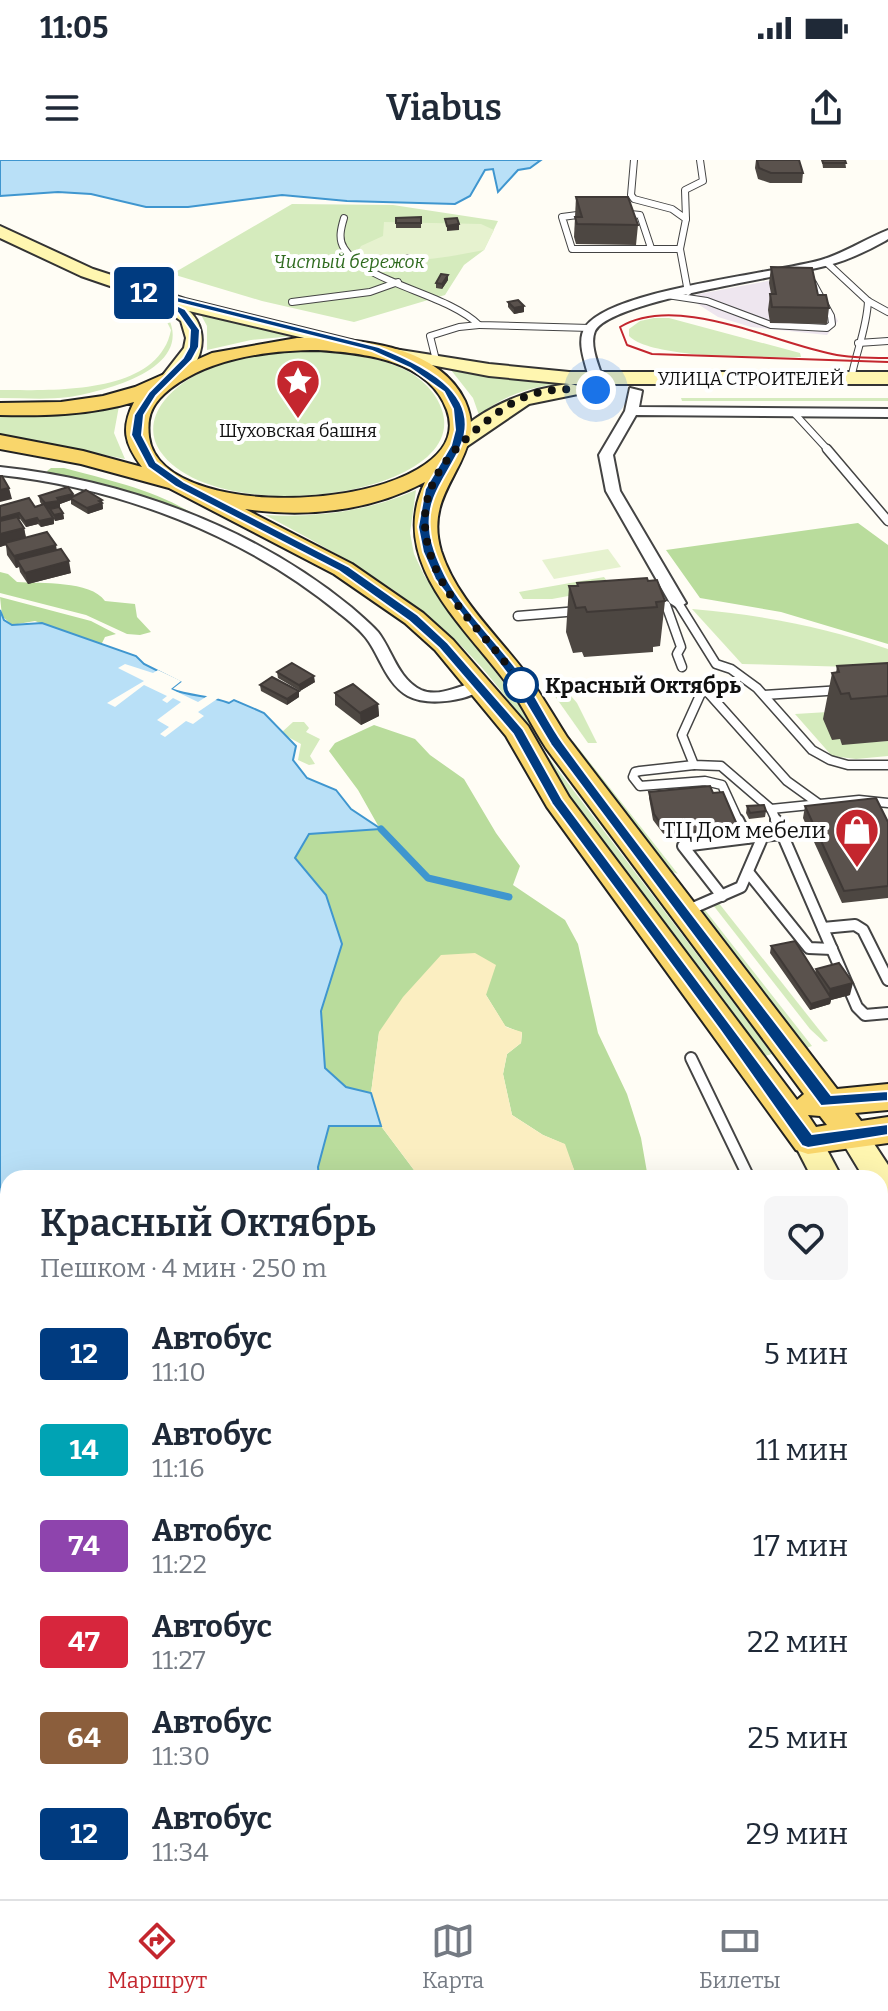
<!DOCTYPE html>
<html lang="ru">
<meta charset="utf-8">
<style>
:root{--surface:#fff;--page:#f6f6f7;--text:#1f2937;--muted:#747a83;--line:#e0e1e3;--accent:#c4262e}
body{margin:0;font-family:Bitter,serif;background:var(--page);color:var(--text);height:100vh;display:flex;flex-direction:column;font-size:30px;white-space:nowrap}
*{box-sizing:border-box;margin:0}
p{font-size:26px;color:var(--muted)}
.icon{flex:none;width:44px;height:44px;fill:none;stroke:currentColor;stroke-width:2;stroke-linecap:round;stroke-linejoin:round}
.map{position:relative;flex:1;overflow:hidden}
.panel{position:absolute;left:0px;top:1010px;width:888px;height:730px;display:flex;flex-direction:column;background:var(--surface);border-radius:24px 24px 0 0;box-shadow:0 8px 32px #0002}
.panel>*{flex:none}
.badge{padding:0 16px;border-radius:6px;font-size:28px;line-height:52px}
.you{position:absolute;width:40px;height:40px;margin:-20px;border:6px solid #fff;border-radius:50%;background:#1a73e8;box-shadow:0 0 0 12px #1a73e833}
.map>.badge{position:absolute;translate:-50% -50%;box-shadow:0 0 0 4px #fff}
.round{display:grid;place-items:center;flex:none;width:84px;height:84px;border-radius:12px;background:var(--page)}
.overview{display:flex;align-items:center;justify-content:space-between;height:136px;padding:0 40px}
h1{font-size:38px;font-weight:600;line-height:60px}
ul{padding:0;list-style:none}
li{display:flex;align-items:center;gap:24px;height:96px;padding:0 40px}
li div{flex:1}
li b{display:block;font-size:30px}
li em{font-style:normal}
li .badge{min-width:88px;font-weight:700;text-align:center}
.status{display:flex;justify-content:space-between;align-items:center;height:56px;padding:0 40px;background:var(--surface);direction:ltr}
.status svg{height:22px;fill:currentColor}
header{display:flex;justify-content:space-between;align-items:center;height:104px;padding:0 40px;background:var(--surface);font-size:36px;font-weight:600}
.tabs{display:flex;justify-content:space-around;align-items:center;height:112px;border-top:2px solid var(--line);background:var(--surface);font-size:22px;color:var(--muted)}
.tabs a{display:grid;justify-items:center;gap:4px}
.tabs .current{color:var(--accent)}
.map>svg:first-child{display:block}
.industrial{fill:#eee6ef}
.green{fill:#d5ebbd}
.forest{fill:#b9dc9c}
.sand{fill:#fbeec1}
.pitch{fill:#e6f2cf}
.water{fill:#b9e0f7;stroke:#3f96cf;stroke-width:2}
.pier{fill:#fffdf5}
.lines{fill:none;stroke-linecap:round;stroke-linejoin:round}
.stream{stroke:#3f96cf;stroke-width:7}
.lane-far3-casing{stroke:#444;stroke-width:8}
.lane-far2-casing{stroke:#444;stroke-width:11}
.lane-far1-casing{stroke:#444;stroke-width:14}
.lane-casing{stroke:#444;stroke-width:17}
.street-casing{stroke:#444;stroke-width:4}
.secondary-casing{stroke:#333;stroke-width:4}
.primary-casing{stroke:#222;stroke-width:4}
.lane-far3{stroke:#fff;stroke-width:6}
.lane-far2{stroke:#fff;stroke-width:8}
.lane-far1{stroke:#fff;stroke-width:10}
.lane{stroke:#fff;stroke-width:13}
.street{fill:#fff;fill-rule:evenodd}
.secondary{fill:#fff6b0;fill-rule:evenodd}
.primary{fill:#f9d66b;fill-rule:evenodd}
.tram{stroke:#c4262e;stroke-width:2}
.wall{fill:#4d4742}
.shaded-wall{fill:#3f3936}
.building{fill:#5a524d;stroke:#3f3936;stroke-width:2}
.line{fill:#003b80;stroke:#fff;stroke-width:2}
.walk{stroke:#111;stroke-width:8;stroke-dasharray:0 14.4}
.stop-dot{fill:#fff;stroke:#003b80;stroke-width:4}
.labels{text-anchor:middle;stroke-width:8;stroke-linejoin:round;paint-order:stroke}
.far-park-label{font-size:18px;font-style:italic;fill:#2f6b1f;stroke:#fff}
.far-street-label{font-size:18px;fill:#111;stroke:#fff}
.far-poi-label{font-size:18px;fill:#111;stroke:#fff}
.stop-label{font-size:22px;font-weight:bold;fill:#111;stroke:#fff;text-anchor:start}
.poi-label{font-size:22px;fill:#111;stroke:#fff;text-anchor:end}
</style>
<div class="status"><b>11:05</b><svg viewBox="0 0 49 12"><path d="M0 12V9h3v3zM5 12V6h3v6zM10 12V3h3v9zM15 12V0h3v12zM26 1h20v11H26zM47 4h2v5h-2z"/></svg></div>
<header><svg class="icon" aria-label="menu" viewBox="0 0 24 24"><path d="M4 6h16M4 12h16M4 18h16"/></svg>Viabus<svg class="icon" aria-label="share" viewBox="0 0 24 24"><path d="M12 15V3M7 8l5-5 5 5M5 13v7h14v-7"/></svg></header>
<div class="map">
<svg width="888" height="1739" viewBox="0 0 888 1739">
<rect width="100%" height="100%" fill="#fffdf5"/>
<path class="industrial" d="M799,115L816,122L838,161L827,175L751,167L718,157L693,141L694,136L699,134Z"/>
<g class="green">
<path d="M292,44L393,45L498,61L484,90L464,105L445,135L354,162L262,141L172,114Z"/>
<path d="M200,153L293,176L251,180L207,190V166Z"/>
<path d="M168,157C194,209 106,231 69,237C46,240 23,238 0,238V230C51,230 158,236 171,170L165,158Z"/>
<path d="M654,158H669L800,193L801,197C767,198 651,199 629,176V169L640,161Z"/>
<path d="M304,191C344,193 407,196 433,233C504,332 218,376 160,291C149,275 152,256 164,241C196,201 256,194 304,191Z"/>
<path d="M455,209L586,222L668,226C600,224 536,210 479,255L473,238L451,210Z"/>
<path d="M681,238H888V241H682Z"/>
<path d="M119,246L114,273L125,299L0,274V256H59Z"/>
<path d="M416,330L410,373L414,394L424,415L449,452L549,581L540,583C518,554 497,523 472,497C414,435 339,394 265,355C316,358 370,351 416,330Z"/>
<path d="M604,417L612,428L552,439H523L519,432Z"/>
<path d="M692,449C762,455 821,466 888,489V508L742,504Z"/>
<path d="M565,529L577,543L597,583H588L552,532Z"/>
<path d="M828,552L842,584L888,581V596L856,599L832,596L795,554Z"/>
<path d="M293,562H304L309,568L306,572L320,579L310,596L315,604L309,605L298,600L301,584L281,573Z"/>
<path d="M573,581L678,714L665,709L566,583Z"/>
<path d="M543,590L772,894L762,897L533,593Z"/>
<path d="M718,742L828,881L824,882L810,869L713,745Z"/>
<path d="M705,750L812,886L806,888L774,853L703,761L701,751Z"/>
</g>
<g class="forest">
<path d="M51,308H64C108,320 161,331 199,358L49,315L47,311Z"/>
<path d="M858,363L888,385V484L781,452L700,438L666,390Z"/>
<path d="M0,412L8,414L17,422C41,424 90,420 105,441L135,444L137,457L151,472L140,475L127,474L86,455L0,433Z"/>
<path d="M0,437L91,461L116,474L105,477L102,483H93L35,461L12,465L2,456Z"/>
<path d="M374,565L415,579L430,595L464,619L496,673L520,706L513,725L565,760L578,784L598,873L627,934L641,978L648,1018H577L564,984L543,975L512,955L503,914L507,894L521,883L522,873L505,866L486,835L379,873L371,933L346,927L325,908L321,851L342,784L295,698L309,674L380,669L358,630L329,591L335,583Z"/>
<path d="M329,966H381L420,1018H319L318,1007Z"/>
<path d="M51,1732H499L493,1739H52Z"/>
</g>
<path class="sand" d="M475,793L496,805L486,835L506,867L522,872L521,883L507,894L503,914L512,955L543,975L565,984L577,1018H420L381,966L371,933L379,872L403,837L441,795Z"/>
<g class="pitch">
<path d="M384,62L481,64L494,70L484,90C445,98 394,107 357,93L361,86L383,76Z"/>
<path d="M608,389L621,407L554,419L542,400Z"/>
</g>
<g class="water">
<path d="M0,0H541L530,8L518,10L498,32L493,9L485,10L470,36L455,44L347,41L282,35L188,47H146L91,34L58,32L0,36Z"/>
<path d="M0,450L4,460L12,465L42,463L136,496L144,504L180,522L171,529C192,537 209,535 229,543L234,540L264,553L296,586L293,600L307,618L336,630L351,649L381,669L309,674L295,698L326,735L342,784L321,851L325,908L346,927L371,933L381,966H329L318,1007L319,1018H8V1732H51L52,1739H0Z"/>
</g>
<path class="pier" d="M125,504L153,513L158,510L181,521L171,529L198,542L212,533L220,537L198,552L204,556L193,564L186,561L165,577L160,574L169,567L157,560L181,542L173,538L167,543L162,540L167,536L144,525L115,547L107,543L144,521L118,508Z"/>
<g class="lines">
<path class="stream" d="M381,669L428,718L509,737"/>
<g class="lane-far3-casing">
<g id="lane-far3">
<path d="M634,0L631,35L634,39L672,49L686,59L680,89L688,132"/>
<path d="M621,53L640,55L651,88"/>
<path d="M585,54L562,57L572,89H680"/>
<path d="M344,58C341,68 338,79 344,88C366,124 447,133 479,165L590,168"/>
<path d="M686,59L685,30L703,21L700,0"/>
<path d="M826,102L868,141L888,152"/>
<path d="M667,135L707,141L771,165L827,168L832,164L831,156L813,123"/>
<path d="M292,142L370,132L398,122"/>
<path d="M858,183L888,181"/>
<path d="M436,200L430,176L459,167L479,165"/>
<path d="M851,219C856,192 867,168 868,141"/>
<path d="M794,253L829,291"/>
</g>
</g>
<g class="lane-far2-casing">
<g id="lane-far2">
<path d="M827,289L888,361"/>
<path d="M678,443L716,504L731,509L757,528L812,590L830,600L848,605H888"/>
<path d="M666,445L681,487L677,494L682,507"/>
<path d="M518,456L578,451"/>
<path d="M706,522L682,575L694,605L721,606L771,649"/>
<path d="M704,528L787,621L819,644"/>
<path d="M764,535L842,530"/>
<path d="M694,605L640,611L635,612L633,617L640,626L705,621L722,625L739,662"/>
<path d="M777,662L771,649L859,640L888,643"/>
</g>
</g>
<g class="lane-far1-casing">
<g id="lane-far1">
<path d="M738,660L747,678"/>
<path d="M776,660L857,847L865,855L888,853"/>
<path d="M748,712L809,788L832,789"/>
<path d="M722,736L683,686L763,676"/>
<path d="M686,751L741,727L763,676L782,674"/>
<path d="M823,768L855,765L863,770L888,820"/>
<path d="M691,898L749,1018"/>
</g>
</g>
<g class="lane-casing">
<g id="lane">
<path d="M880,1314L888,1336"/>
<path d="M880,1423L888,1422"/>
<path d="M880,1555L888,1553"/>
<path d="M851,1732L853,1739"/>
<path d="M599,1739L604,1732"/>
</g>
</g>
<g class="street-casing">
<g id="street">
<path d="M888,70V79L885,81C867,91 848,100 829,105C789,116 611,140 595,171C589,185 599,206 603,219L596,223L589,219C586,203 575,181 586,166C614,129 772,114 821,100C845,93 865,79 888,70Z"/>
<path d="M630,228L642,231L639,247L888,249V257L636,255L613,295L620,331L686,443L678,448L670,443L606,331L599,295L625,251Z"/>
<path d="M0,307C125,320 253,367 351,447C360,455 370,463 378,472C392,490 398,519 421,530C439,538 462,525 480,520L488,525C471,541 429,547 408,536C388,525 381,500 369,482C362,471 349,461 339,453C244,375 121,328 0,315Z"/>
</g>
</g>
<g class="secondary-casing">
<g id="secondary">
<path d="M0,66L93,109L185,139L375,186L489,204L569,212H888V224H569L489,216L368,193L189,151C215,174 198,218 168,226L159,220L184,188L186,178L181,161L154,141L81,116L0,78Z"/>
<path d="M571,224L578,226L580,230L578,234L529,244L463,289H449L446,285C475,250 527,228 571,224Z"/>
<path d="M853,964L863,967L888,1005V1042L880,1039V1018H864L838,975L843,967Z"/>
<path d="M808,970L818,973L842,1018H812L793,981L798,973Z"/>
<path d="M880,1116L888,1119V1160L880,1158Z"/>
</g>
</g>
<g class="primary-casing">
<path id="primary" d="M297,178C353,178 437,183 465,241C470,253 473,264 470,276C461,317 426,340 441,391C456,438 495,473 524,511C540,532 553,555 567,577L837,929L888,924V950L855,953L861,961L888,957V983L808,994L796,990L547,647L506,576L435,490L405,463L334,414L169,328L81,304L0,289V275L83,291L142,307C124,283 121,268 134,242C90,255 45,256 0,255V243L61,242L103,236L135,227L212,193ZM318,190C364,193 429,200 447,250C483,349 161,373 149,277C147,259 150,247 164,234C203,199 266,190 318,190ZM425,322C386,402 466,467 508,525C522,545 533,568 546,588L804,934L797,940L569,637L528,566L453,480L423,453L352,404L245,349C306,358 371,351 425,322ZM808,955L820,956L827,965L816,967Z"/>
</g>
<use href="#lane-far3" class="lane-far3"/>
<use href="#lane-far2" class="lane-far2"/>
<use href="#lane-far1" class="lane-far1"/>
<use href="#lane" class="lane"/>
<use href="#street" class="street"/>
<use href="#secondary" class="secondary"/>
<use href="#primary" class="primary"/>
<path class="tram" d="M888,198C869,198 850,198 832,194C772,182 676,133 620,167L627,185L652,194L888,202"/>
</g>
<g class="wall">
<path d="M756,0H799L803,13L802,23H770L758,19L755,8Z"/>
<path d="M822,0H845L846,8H823Z"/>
<path d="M576,37L638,65L636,85L576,84L574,77Z"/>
<path d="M421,57V68H396V58Z"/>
<path d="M416,98V108L404,110L396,105V100Z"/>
<path d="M771,107L818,135L829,148L827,164L770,163L768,150L770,134H771L769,123Z"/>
<path d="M448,120L442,129L436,128V123Z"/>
<path d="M508,142L524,152L514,154L508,147Z"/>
<path d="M73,334L74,336L102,340L103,349L88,354L71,344V340L60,344V347H59L63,353L64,359L55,361L54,359V364L41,367L38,364L26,367L20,359H18L24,368L26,377L57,390L71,413L28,424L20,412L19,407L16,408L7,395L6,385L0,387V346L35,347L42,345L40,342L39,336Z"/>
<path d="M648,421L665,441L660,486L653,487V492L584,497L582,492L573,493L566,472L569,426H577V423Z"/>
<path d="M888,503V581L842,585L840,579L832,580L823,559L832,513H836L837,506Z"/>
<path d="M277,512L315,522L300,531L278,518Z"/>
<path d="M260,525L299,531V537L287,545L261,531Z"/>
<path d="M335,533L378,544L379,556L361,565L335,545Z"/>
<path d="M649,632L713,633L738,667L737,673L668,680L653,660L649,638Z"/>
<path d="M747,646L766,651L765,657L749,659L746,653Z"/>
<path d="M805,646L888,662V738L842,743L803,658Z"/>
<path d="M771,786L815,813L816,809L850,835L831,840L830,844L810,850L770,793Z"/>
<path d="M888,1432V1461L881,1438L883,1433Z"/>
<path d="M888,1605V1690L880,1691V1606Z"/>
<path d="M679,1732H773L775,1739H680Z"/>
</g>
<g class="shaded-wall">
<path d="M459,64V70L447,71V66Z"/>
<path d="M416,102V108L404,110V104Z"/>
<path d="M448,115V120L442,129V124Z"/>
<path d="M524,146V152L514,154V148Z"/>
<path d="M9,328L12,339L0,342V330Z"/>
<path d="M73,334L74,339L70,338L71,340L60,344V347L46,349L45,343Z"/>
<path d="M102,340L103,349L88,354L87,348Z"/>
<path d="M19,353L20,359L0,364V358Z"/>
<path d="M63,353L64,359L55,361L54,355Z"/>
<path d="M37,358L38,364L26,367L25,361Z"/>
<path d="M53,358L54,364L41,367L39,361Z"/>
<path d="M24,368L26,380L5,383L6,385L0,387V374Z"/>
<path d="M56,385L58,397L17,400L19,407L16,408L14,396Z"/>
<path d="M69,401L71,413L28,424L25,413Z"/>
<path d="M314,516L315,522L300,531L299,525Z"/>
<path d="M299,531V537L287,545V539Z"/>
<path d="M378,544L379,556L361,565L360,553Z"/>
<path d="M853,823L850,835L831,840L830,844L810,850L811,844L828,839L830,829Z"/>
</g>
<g class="building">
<path d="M757,0H799L803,13H771L759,8Z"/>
<path d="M822,0H845L846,3H823Z"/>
<path d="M576,37H628L638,65L577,64L575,57H582Z"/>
<path d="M421,57V63H396V58Z"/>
<path d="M457,58L459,64L447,66L445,59Z"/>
<path d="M408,95L416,98V102L404,104L396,100Z"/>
<path d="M771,107L812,108L818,135H826L829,148L772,147L770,134H776Z"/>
<path d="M441,114L448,115L442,124L436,123Z"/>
<path d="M518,140L524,146L514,148L508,142Z"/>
<path d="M0,316H2L9,328L0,330Z"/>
<path d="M68,327L73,334L57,338L59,341L45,343L39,336Z"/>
<path d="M86,330L102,340L99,341L102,343L87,348L70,338Z"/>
<path d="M29,338L35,347L44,344L53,358L39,361L37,358L25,361L19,353L0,358V346Z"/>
<path d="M59,347L63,353L54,355L50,349Z"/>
<path d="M17,357L24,368L0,374V361Z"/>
<path d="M47,372L56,385L14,396L5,383Z"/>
<path d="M61,389L69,401L25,413L17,400Z"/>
<path d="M647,418L648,421L657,420L665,441L656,442L657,447L587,452L585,447L576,448L569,426H578L577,423Z"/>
<path d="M292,503L314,516L299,525L277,512Z"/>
<path d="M888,503V536L851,539L849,533L841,534L832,513L839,512L837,506Z"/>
<path d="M272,517L299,531L287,539L260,525Z"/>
<path d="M353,524L378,544L360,553L335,533Z"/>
<path d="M710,626L713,633L723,632L738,667L668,674L654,654L649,632Z"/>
<path d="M876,638L888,662V726L844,731L805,646Z"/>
<path d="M764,645L766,651L750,653L747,646Z"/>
<path d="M795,781L831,838L811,844L771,786Z"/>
<path d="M839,803L853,823L830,829L816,809Z"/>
<path d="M888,1432V1448L883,1433Z"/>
<path d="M888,1605V1662L880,1663V1606Z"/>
<path d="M687,1732H773L775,1739H689Z"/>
</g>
<path class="line" d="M129,125L379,187C418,203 484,231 461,286C450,313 426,336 430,369C431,385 438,401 445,415C461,448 500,485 522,516C537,537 548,562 563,583C650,702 742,818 831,935L888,931V941L821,946L551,585L512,520L435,419L423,392L418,367L425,329L451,285L455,270L453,249L444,232L410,208L372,191L163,139L185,149L200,170L199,187L192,200L156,236L144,255L142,275L156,302L184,322L348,406L418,455L448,483L523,569L562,639L812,974L888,964V975L808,988L802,986L720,870L552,644L513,574L439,488L409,461L339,411L176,327L148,307L131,275L134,255L149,232L183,198L189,187L190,170L178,153L126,129Z"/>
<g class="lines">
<path class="walk" d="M521,525C496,484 454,452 435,407C409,345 436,302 483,264C497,253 512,241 530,235C551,228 574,229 596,230"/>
</g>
<defs>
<g id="sight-pin" transform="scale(2.3)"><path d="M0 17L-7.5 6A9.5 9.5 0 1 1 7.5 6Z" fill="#c4262e" stroke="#fff"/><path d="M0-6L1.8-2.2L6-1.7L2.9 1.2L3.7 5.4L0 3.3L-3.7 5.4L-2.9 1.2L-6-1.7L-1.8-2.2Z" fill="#fff"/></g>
<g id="shop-pin" transform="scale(2.3)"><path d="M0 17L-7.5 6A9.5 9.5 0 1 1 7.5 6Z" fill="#c4262e" stroke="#fff"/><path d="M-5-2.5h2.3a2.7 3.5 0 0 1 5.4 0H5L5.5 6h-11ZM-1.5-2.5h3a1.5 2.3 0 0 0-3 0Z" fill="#fff"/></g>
</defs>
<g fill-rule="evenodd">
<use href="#sight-pin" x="298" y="221"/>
<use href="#shop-pin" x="857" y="670"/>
</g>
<circle class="stop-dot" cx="521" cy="525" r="16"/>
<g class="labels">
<g class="far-park-label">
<text x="349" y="108">Чистый бережок</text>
</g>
<g class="far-street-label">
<text x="751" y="225">УЛИЦА СТРОИТЕЛЕЙ</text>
</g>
<g class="far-poi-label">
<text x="298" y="277">Шуховская башня</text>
</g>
<g class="stop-label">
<text x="545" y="533">Красный Октябрь</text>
</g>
<g class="poi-label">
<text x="826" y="678">ТЦ Дом мебели</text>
</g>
</g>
</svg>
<div class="you" style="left:596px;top:230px"></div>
<b class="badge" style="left:144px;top:133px;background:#003b80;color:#fff">12</b>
<section class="panel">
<div class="overview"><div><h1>Красный Октябрь</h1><p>Пешком · 4 мин · 250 m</p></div><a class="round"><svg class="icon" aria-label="heart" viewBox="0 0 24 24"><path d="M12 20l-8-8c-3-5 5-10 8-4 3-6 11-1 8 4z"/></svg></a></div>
<ul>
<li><span class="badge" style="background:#003b80;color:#fff">12</span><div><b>Автобус</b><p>11:10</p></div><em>5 мин</em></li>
<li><span class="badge" style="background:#00a3b4;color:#fff">14</span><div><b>Автобус</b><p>11:16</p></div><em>11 мин</em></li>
<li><span class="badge" style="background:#8e44ad;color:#fff">74</span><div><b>Автобус</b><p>11:22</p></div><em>17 мин</em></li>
<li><span class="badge" style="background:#d7263d;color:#fff">47</span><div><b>Автобус</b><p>11:27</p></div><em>22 мин</em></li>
<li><span class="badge" style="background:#8b5e3c;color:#fff">64</span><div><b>Автобус</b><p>11:30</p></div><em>25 мин</em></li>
<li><span class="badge" style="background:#003b80;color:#fff">12</span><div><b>Автобус</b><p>11:34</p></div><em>29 мин</em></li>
</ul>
</section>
</div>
<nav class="tabs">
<a class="current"><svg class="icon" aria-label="directions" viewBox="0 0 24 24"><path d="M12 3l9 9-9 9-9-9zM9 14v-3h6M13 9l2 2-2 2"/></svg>Маршрут</a>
<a><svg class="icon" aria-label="map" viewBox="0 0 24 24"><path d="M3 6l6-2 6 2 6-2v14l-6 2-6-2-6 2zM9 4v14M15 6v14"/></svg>Карта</a>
<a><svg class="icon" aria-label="tickets" viewBox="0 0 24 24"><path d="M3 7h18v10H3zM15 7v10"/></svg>Билеты</a>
</nav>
